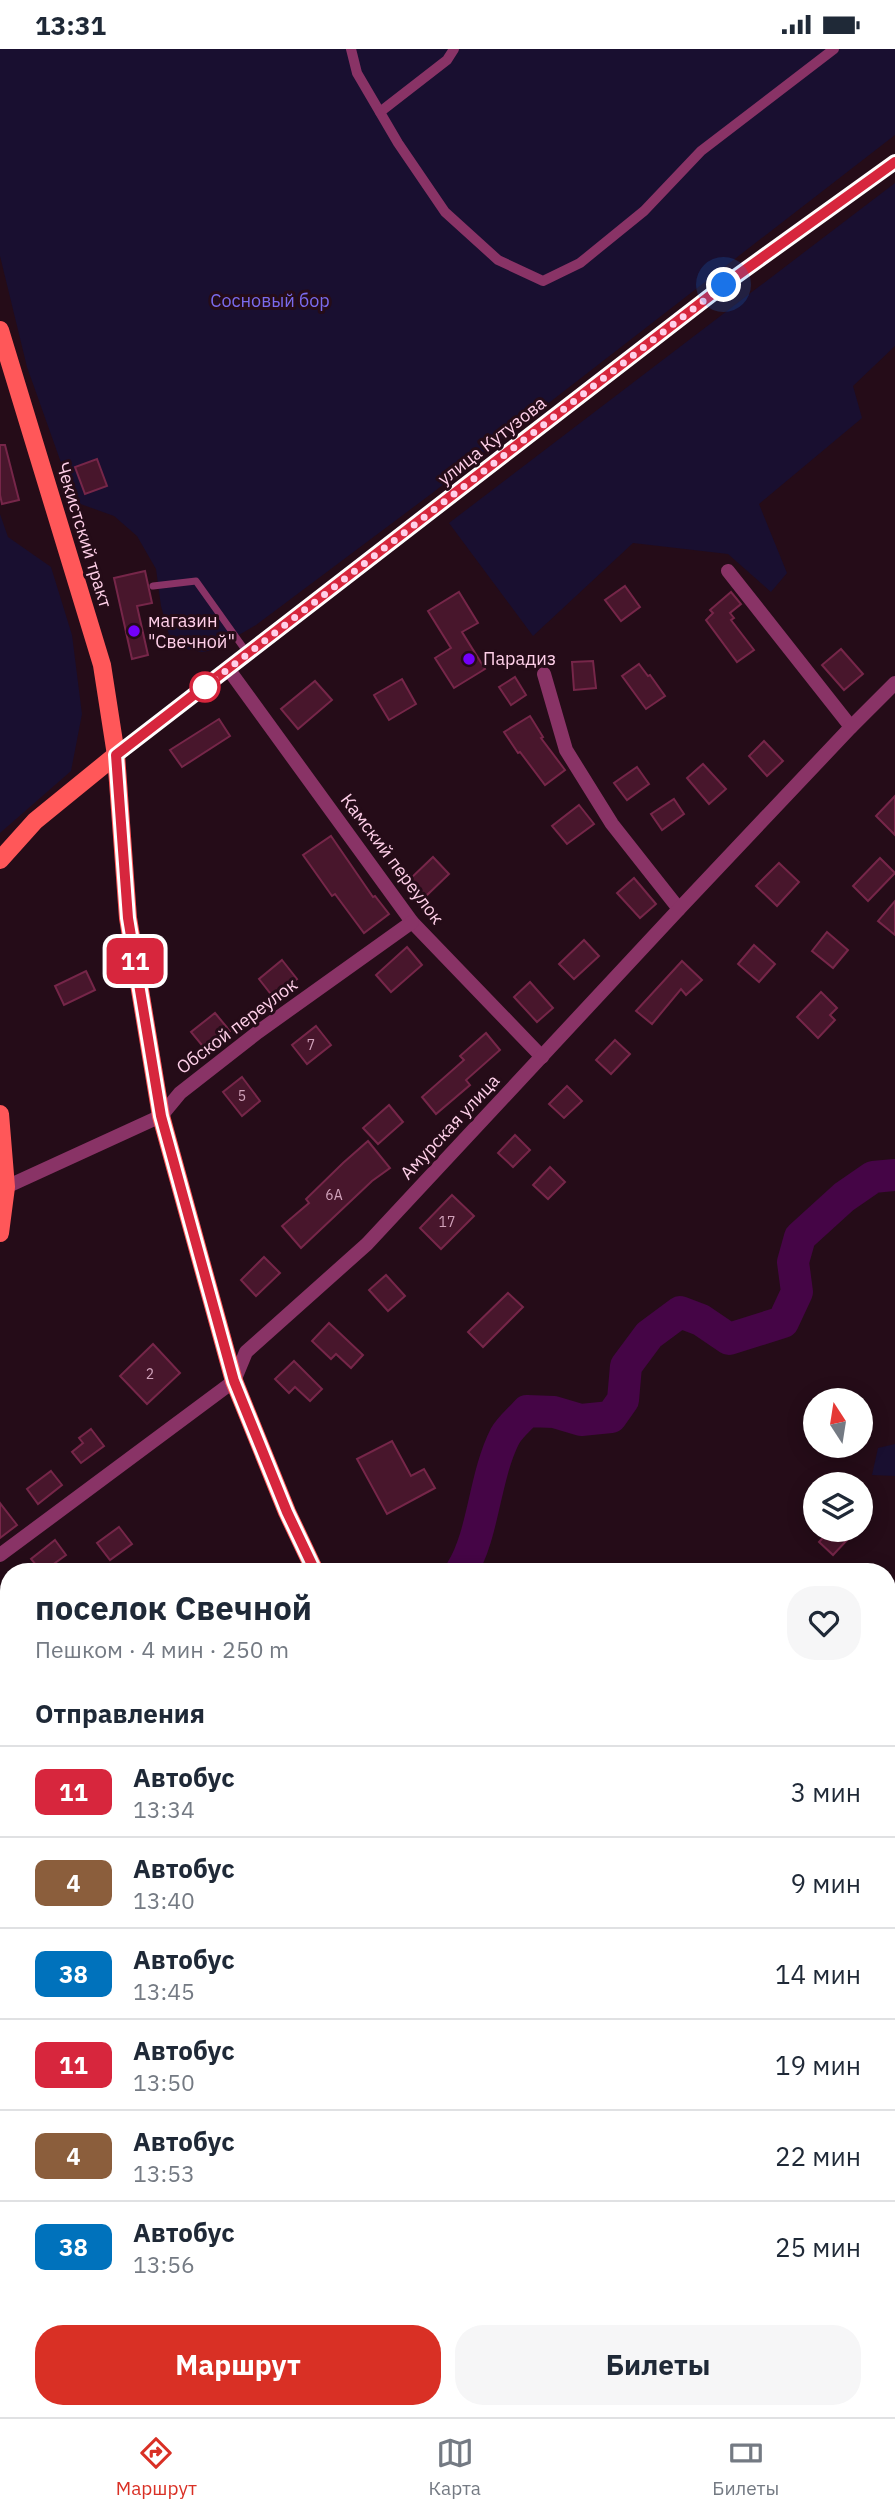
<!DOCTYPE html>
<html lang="ru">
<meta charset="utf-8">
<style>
:root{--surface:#fff;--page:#f6f6f7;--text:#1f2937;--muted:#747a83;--line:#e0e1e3;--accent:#d93025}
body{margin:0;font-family:"IBM Plex Sans",sans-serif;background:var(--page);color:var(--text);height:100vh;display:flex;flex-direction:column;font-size:26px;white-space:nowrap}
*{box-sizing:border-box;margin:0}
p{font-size:23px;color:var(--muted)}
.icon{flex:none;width:38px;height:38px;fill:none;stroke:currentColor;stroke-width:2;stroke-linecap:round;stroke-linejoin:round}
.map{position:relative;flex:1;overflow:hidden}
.sheet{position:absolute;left:0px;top:1514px;width:896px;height:856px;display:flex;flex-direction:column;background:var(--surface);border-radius:28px 28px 0 0;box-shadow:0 4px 18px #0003}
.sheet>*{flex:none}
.badge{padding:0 14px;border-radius:10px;font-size:24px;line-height:46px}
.needle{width:46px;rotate:348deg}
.controls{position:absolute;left:803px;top:1339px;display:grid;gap:14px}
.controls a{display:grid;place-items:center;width:70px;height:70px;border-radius:50%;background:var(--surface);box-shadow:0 4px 18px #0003;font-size:35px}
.you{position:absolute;width:35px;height:35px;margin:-18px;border:5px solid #fff;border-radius:50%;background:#1a73e8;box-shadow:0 0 0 10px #1a73e833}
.map>.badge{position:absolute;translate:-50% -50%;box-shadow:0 0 0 4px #fff}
h2{padding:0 35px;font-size:26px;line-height:63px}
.round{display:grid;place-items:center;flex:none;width:74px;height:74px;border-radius:28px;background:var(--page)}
.summary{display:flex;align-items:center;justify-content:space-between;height:119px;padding:0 35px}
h1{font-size:33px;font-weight:700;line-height:52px}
.cta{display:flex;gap:14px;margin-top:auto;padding:14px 35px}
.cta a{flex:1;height:80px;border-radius:28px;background:var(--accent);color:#fff;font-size:28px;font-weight:700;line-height:80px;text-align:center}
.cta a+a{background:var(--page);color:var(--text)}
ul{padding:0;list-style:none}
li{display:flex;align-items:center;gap:21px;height:91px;padding:0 35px;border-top:2px solid var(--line)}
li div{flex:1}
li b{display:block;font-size:26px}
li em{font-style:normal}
li .badge{min-width:77px;font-weight:700;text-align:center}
.status{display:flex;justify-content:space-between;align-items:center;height:49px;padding:0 35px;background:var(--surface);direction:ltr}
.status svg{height:19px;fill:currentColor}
.dock{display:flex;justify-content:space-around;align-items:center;height:98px;border-top:2px solid var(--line);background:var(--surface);font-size:19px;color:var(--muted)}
.dock a{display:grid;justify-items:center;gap:4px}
.dock .selected{color:var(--accent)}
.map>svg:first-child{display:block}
.green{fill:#190f30}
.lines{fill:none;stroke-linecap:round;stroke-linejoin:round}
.river{stroke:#450546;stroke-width:32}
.building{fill:#48162c;stroke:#762649;stroke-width:2}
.service{stroke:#893366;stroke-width:7}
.pedestrian{stroke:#893366;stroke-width:10}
.minor{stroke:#893366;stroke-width:14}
.tertiary{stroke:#893366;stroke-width:14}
.secondary{stroke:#ff67c4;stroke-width:14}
.primary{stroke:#ff5759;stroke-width:18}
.rail{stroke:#7400fb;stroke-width:5;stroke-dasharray:10 9;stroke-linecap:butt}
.line-casing{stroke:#fff;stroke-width:16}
.line{stroke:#d7263d;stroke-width:10}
.walk{stroke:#ffd0e9;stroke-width:7;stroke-dasharray:0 12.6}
.poi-dot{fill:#7400fb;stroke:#250c18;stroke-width:2.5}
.stop-dot{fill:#fff;stroke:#d7263d;stroke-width:3.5}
.labels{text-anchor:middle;stroke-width:6;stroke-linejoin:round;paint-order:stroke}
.number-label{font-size:14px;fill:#d1a2ba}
.park-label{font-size:18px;fill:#7a6bed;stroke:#250c18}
.street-label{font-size:18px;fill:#ffd0e9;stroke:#250c18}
.poi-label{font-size:18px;fill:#ffd0e9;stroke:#250c18;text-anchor:start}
</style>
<div class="status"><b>13:31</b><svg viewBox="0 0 49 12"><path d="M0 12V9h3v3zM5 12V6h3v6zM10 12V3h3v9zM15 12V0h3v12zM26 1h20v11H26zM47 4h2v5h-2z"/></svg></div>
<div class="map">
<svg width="895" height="2368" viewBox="0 0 895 2368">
<rect width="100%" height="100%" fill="#250c18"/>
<g class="green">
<path d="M0,0H895V86L431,445L256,576L213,601L202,603L172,597L161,557L156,520L137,487L114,467L75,453L27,318L0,207Z"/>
<path d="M895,134V297L853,337L862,369L759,455L787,524L771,543L728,505L633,494L533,587L449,474Z"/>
<path d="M0,465L8,488L51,518L72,586L82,665L71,722L0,784Z"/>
<path d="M895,1395V1427L872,1426L878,1399Z"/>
</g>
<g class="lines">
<g class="river">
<path d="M461,1522C484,1486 484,1428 505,1387C510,1378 520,1370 527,1362L554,1363L581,1371L611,1368L623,1351L626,1317L649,1286L680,1263L701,1271L729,1290L783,1273L797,1243L793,1213L800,1188L844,1148L873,1128L895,1126"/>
<path d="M0,1646L9,1648"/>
</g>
</g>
<g class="building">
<path d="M0,396H5L19,451L2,455L0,446Z"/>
<path d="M97,410L107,437L85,445L75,418Z"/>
<path d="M145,522L152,554L137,557L148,606L132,610L114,529Z"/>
<path d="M625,537L640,558L621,572L605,551Z"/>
<path d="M459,543L478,574L462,583L485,620L454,639L435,609L451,599L428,562Z"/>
<path d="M731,543L741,555L730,564L734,569L731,571L754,601L737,613L706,571L713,564L710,561Z"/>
<path d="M841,600L863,625L844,641L822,616Z"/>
<path d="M593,612L596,639L574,641L572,613Z"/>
<path d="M639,615L648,627L650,626L665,647L646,660L622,627Z"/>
<path d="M515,628L526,646L511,656L499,638Z"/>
<path d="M402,630L416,655L389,671L374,646Z"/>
<path d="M315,632L332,651L298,680L281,660Z"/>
<path d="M530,667L543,688L541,689L565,721L545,736L520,703L518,704L504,683Z"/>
<path d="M219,670L230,687L182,718L170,701Z"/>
<path d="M764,692L783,712L767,727L749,707Z"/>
<path d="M703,715L726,740L709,755L687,729Z"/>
<path d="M637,718L649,735L627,751L614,734Z"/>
<path d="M895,747V786L876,767Z"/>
<path d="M674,750L684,765L662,781L651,765Z"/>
<path d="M579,756L594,775L567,795L552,777Z"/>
<path d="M331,787L373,848L375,847L389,865L364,884L335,845L332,847L303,806Z"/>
<path d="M433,808L449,825L425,848L409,831Z"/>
<path d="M880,809L895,824L868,852L853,837Z"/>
<path d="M779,814L799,833L777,857L756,837Z"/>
<path d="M634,829L656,855L640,869L617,844Z"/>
<path d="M895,852V886L878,872Z"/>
<path d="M827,883L848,901L833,919L812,902Z"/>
<path d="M584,891L599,907L574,930L559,915Z"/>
<path d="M754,896L775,915L759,933L738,915Z"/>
<path d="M407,898L422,916L391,943L376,926Z"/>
<path d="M282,911L297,930L274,949L259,930Z"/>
<path d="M682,912L702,931L686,946L681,940L652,975L636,962Z"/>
<path d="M86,922L95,941L64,956L55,937Z"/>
<path d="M530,933L553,959L537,973L514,948Z"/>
<path d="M821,943L837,959L830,966L835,971L818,989L797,968Z"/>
<path d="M215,964L230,982L206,1001L191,983Z"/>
<path d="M316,977L331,996L307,1015L292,996Z"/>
<path d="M486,984L500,1001L466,1031L470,1036L436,1065L422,1048L464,1011L460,1007Z"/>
<path d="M615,991L630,1005L611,1025L596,1011Z"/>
<path d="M242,1028L260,1052L242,1067L223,1043Z"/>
<path d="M567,1037L582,1052L564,1069L549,1055Z"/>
<path d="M389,1056L403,1073L378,1095L363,1079Z"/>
<path d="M515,1086L530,1101L513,1118L498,1104Z"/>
<path d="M368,1092L390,1119L372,1132L301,1199L282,1177L309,1154L306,1150L343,1114Z"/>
<path d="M550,1118L565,1133L548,1150L533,1136Z"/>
<path d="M452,1146L474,1167L441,1200L420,1179Z"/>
<path d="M264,1208L280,1224L256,1247L241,1231Z"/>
<path d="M386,1226L405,1247L388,1262L369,1241Z"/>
<path d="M508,1244L523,1258L483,1298L468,1283Z"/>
<path d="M329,1274L363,1306L351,1319L336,1305L331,1310L312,1292Z"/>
<path d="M153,1295L180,1324L147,1355L120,1327Z"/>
<path d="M294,1312L322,1340L310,1352L295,1338L289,1344L275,1330Z"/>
<path d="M91,1380L104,1397L81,1414L72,1403L83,1394L79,1389Z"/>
<path d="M392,1392L411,1427L424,1420L435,1439L387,1465L357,1410Z"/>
<path d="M51,1422L62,1436L38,1455L27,1440Z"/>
<path d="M0,1454L17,1476L0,1489Z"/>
<path d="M119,1478L132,1495L110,1511L97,1494Z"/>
<path d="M831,1480H838L848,1490L833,1506L819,1493Z"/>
<path d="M55,1491L66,1506L44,1522H41L31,1510Z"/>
</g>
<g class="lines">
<g class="service">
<path d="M153,537L196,532L248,605"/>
<path d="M887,2106L895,2101"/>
<path d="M887,2196L895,2193"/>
</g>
<g class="pedestrian">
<path d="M351,0L357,24L398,94L445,163L498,211L543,232L580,214L644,162L701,102L834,0"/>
<path d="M380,63L447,11L454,0"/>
</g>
<g class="minor">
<path d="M728,522L851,678"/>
<path d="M229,621L412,873L542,1008"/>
<path d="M544,625L566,701L612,775L679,860"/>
<path d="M6,1138L161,1067L180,1044L258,983L412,873"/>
<path d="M0,1506L234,1332L246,1303L367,1195L679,860L851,678L895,634"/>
<path d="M887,1614L895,1603"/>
<path d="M887,1731L895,1722"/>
<path d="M0,2009L9,2012"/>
<path d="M0,2214L9,2215"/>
<path d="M887,2310L895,2307"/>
<path d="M526,2361L552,2368"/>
<path d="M80,2368L89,2361"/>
<path d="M689,2368L709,2361"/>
</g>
<path class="tertiary" d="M116,706L724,236L895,113"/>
<path class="secondary" d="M479,2368L483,2361"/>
<g class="primary">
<path d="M0,281L102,616L116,706L128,869L161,1067L234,1332L287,1463L315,1522"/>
<path d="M0,811L35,772L116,706"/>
<path d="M0,1065L6,1138L0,1184"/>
<path d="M0,1807L9,1809"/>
<path d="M887,2223L895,2228"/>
</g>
<g class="rail">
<path d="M887,1653L895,1642"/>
<path d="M174,2368L184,2361"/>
<path d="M272,2368L277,2361"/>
</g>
</g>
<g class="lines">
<g class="line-casing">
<path id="line" d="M315,1522L287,1463L234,1332L161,1067L128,869L116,706L724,236L895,113"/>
</g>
<use href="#line" class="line"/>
<path class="walk" d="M205,638L724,236"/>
</g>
<g class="poi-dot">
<circle cx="134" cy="582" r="7"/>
<circle cx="469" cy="610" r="7"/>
</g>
<circle class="stop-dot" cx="205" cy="638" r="14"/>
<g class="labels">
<g class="number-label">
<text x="311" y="1001">7</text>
<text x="242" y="1052">5</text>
<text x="334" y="1151">6А</text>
<text x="447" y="1178">17</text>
<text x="150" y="1330">2</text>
</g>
<g class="park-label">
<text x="270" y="258">Сосновый бор</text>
</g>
<g class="street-label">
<text transform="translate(492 392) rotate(-38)" y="6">улица Кутузова</text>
<text transform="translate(84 486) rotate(73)" y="6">Чекистский тракт</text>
<text transform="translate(392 810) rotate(53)" y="6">Камский переулок</text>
<text transform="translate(237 977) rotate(-37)" y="6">Обской переулок</text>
<text transform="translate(450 1078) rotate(-47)" y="6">Амурская улица</text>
</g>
<g class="poi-label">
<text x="148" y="578">магазин<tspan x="148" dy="21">"Свечной"</tspan></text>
<text x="483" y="616">Парадиз</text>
</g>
</g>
</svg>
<div class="controls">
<a><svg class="needle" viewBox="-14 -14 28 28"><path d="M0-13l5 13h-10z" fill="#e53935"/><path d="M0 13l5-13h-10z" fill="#747a83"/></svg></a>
<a><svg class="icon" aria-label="layers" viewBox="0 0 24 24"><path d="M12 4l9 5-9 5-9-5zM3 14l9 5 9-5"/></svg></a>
</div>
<div class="you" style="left:724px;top:236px"></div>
<b class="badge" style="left:135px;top:912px;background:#d7263d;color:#fff">11</b>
<section class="sheet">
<div class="summary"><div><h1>поселок Свечной</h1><p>Пешком · 4 мин · 250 m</p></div><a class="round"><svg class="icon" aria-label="heart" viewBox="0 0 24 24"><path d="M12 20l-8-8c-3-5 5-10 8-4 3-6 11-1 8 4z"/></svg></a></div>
<h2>Отправления</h2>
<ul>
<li><span class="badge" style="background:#d7263d;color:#fff">11</span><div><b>Автобус</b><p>13:34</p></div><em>3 мин</em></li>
<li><span class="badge" style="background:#8b5e3c;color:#fff">4</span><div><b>Автобус</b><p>13:40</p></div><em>9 мин</em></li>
<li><span class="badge" style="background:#0072bc;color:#fff">38</span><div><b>Автобус</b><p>13:45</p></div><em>14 мин</em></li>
<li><span class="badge" style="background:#d7263d;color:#fff">11</span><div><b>Автобус</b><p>13:50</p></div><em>19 мин</em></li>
<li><span class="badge" style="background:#8b5e3c;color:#fff">4</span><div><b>Автобус</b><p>13:53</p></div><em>22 мин</em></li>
<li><span class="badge" style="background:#0072bc;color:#fff">38</span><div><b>Автобус</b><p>13:56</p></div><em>25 мин</em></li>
</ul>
<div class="cta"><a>Маршрут</a><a>Билеты</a></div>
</section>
</div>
<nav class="dock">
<a class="selected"><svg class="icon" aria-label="directions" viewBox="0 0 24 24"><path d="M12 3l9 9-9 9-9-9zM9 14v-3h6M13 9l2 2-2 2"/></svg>Маршрут</a>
<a><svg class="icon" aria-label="map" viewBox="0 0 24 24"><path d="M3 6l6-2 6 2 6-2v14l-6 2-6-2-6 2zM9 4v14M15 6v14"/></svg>Карта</a>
<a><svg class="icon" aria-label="tickets" viewBox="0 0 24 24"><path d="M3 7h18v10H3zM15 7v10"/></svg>Билеты</a>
</nav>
